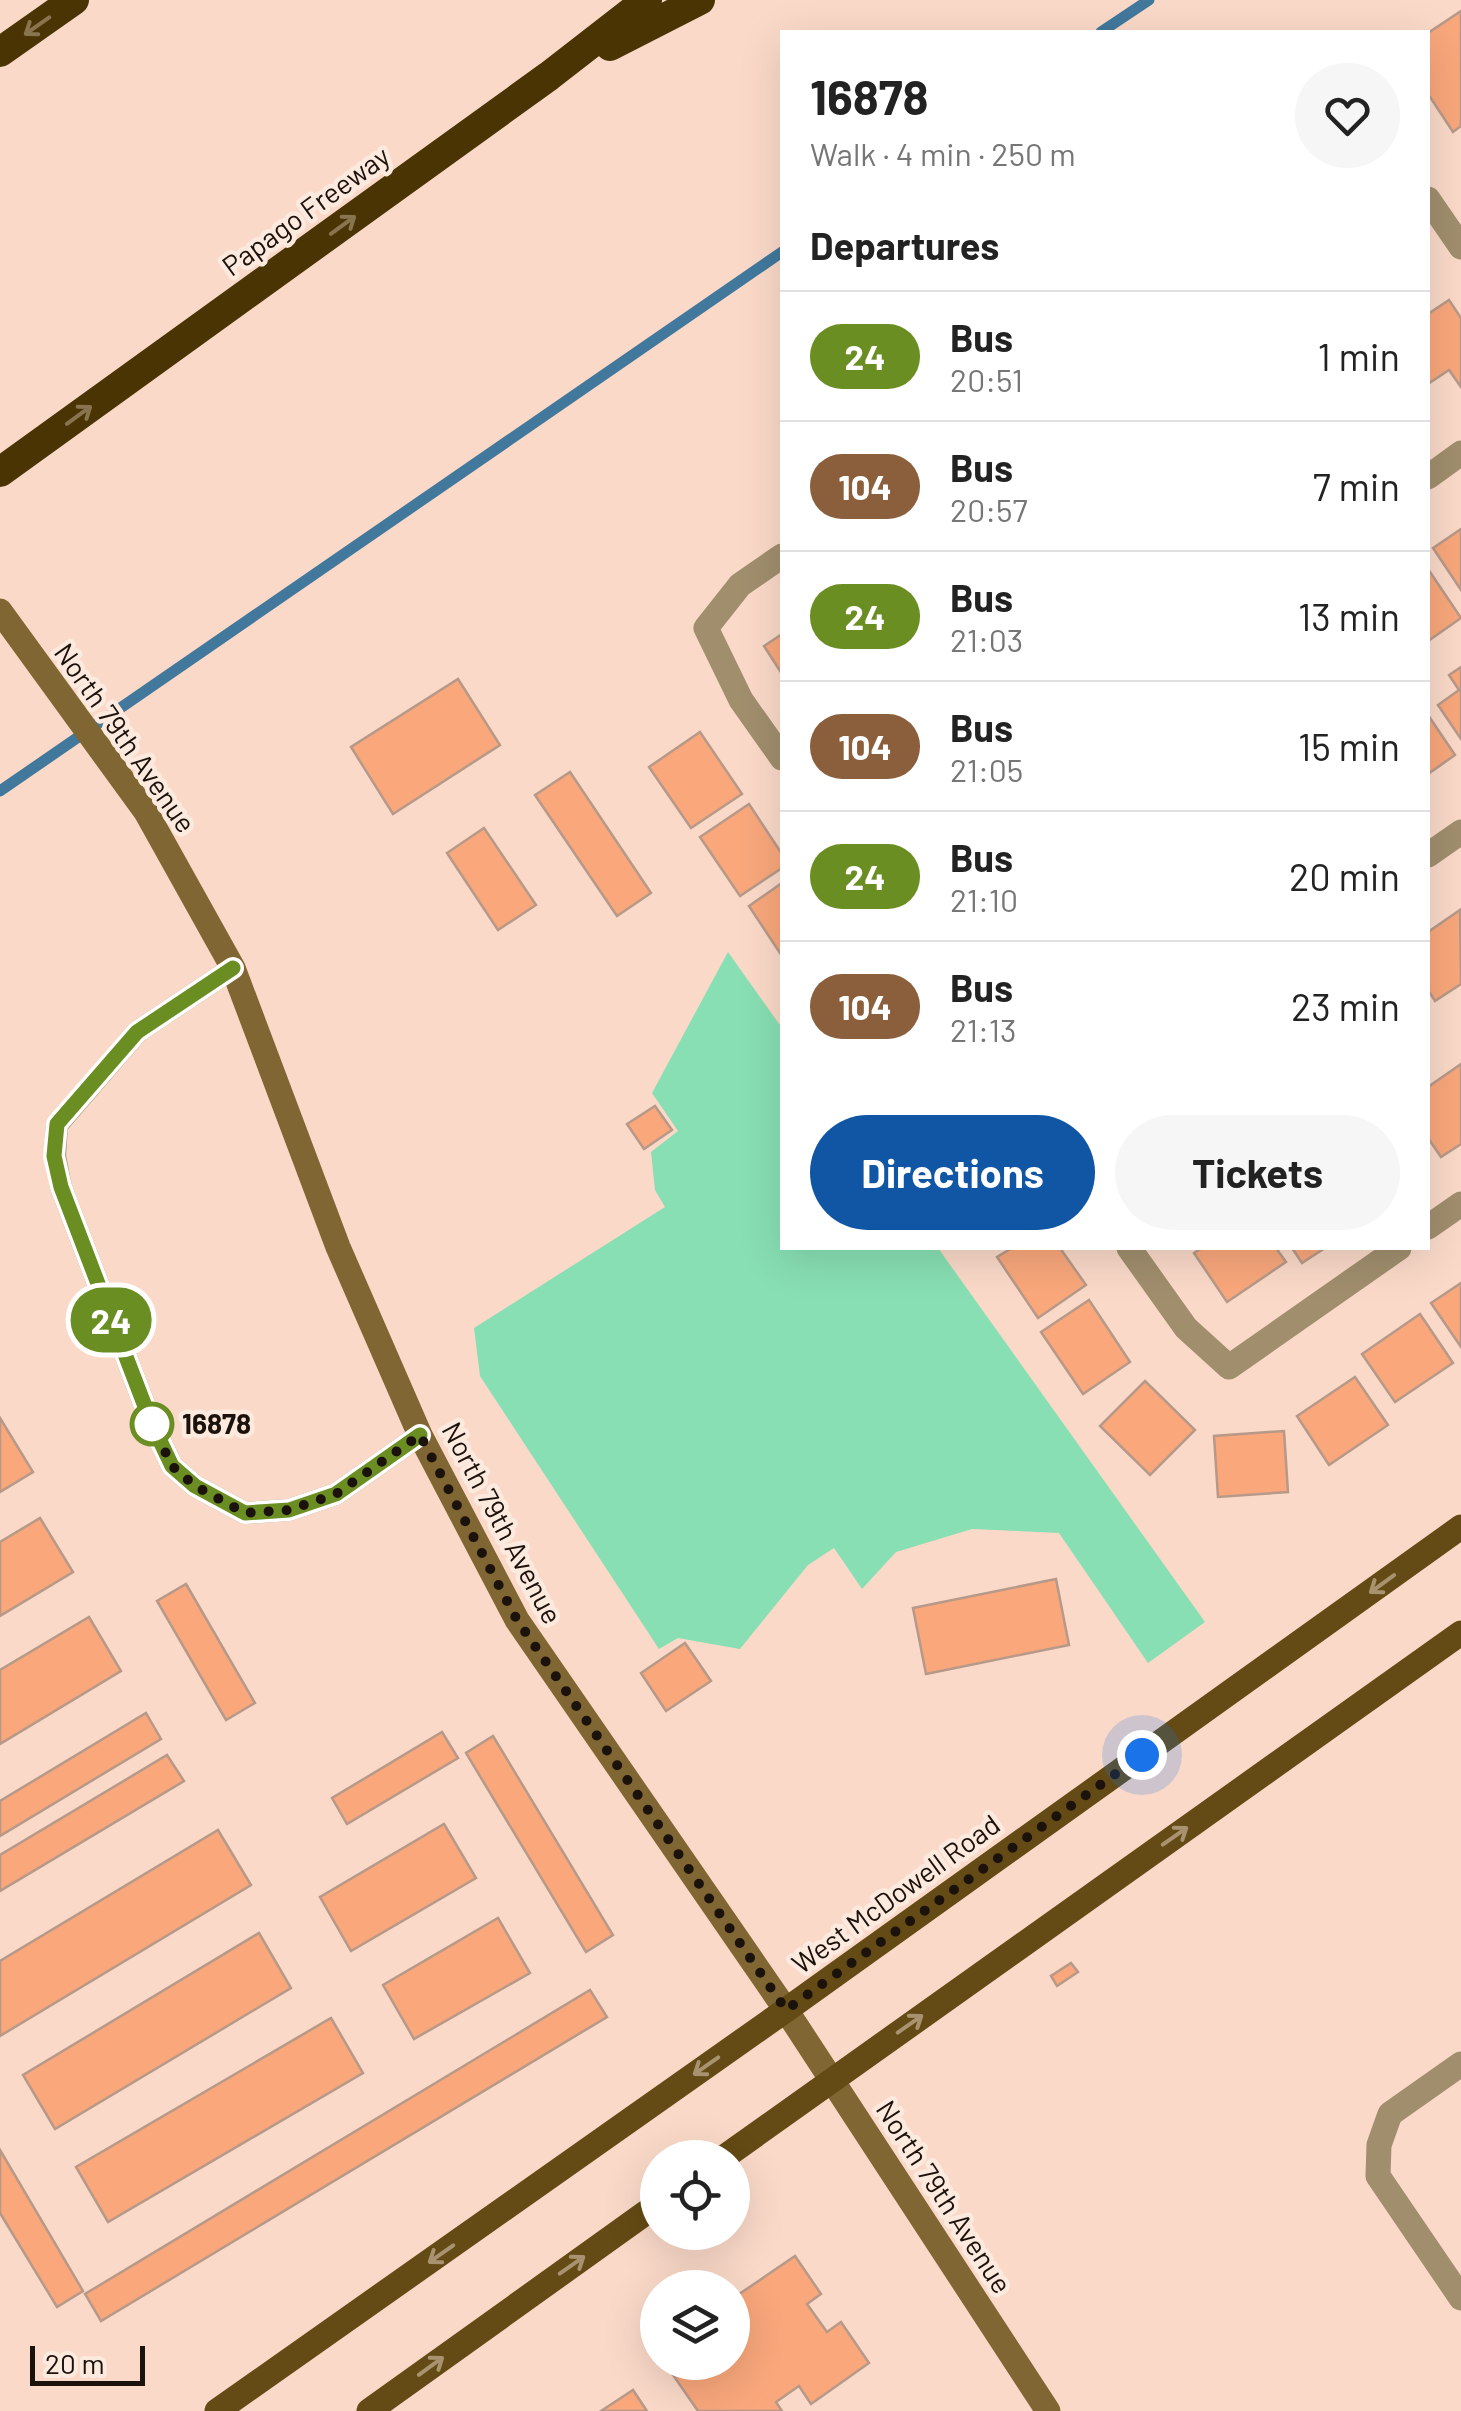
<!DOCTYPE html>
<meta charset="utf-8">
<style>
:root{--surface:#fff;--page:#f6f6f6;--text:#222;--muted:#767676;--line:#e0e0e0;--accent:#1056a5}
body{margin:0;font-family:Barlow,sans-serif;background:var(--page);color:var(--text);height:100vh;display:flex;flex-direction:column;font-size:38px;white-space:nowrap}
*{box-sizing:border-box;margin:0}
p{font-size:32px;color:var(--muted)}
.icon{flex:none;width:55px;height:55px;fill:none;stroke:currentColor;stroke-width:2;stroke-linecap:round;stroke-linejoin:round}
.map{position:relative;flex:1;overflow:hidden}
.details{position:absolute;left:780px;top:30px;width:650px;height:1220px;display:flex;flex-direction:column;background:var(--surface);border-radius:0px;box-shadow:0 10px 40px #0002}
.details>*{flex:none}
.badge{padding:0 20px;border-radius:32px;font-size:35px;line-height:65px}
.controls{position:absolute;left:640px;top:2140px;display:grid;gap:20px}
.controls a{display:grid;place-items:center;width:110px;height:110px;border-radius:50%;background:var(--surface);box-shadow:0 10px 40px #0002;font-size:50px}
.scale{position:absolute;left:30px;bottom:25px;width:115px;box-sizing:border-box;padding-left:10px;border:5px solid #1c120c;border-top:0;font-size:28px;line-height:35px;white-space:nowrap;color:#1c120c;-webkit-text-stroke:8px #fdeadf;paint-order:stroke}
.you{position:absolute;width:50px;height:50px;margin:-25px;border:8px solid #fff;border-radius:50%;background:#1a73e8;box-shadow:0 0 0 15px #1a73e833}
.map>.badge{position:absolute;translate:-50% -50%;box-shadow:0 0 0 5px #fff}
h2{padding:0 30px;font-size:38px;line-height:90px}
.round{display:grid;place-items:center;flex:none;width:105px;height:105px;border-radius:52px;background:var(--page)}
.headline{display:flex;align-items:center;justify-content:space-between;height:170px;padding:0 30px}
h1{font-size:48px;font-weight:700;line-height:75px}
.button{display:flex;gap:20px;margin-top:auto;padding:20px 30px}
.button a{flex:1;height:115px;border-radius:60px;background:var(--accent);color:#fff;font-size:40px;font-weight:700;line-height:115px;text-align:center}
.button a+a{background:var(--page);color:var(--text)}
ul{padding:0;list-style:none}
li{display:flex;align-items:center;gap:30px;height:130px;padding:0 30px;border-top:2px solid var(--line)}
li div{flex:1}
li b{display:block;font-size:38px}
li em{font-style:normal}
li .badge{min-width:110px;font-weight:700;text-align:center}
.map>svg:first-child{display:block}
.green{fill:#88dfb3}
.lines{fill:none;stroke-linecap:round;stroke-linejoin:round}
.stream{stroke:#41789c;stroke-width:11}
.building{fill:#f9a77b;stroke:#b79989;stroke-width:2.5}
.lane{stroke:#a08e6d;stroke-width:22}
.street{stroke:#a08e6d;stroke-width:25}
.secondary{stroke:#806632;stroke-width:25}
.primary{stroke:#644a14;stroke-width:25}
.highway{stroke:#4a3403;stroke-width:30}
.oneway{stroke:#897450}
.oneway2{stroke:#a9926f}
.line-casing{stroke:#fff;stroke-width:22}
.line{stroke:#6b8e23;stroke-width:15}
.walk{stroke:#1c120c;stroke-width:10;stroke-dasharray:0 18}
.stop-dot{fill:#fff;stroke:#6b8e23;stroke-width:5}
.labels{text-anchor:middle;stroke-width:9;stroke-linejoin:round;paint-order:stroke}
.street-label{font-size:28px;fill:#1c120c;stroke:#fdeadf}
.stop-label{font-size:28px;font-weight:bold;fill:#1c120c;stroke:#fdeadf;text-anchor:start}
</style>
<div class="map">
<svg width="1461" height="2411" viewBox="0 0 1461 2411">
<rect width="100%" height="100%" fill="#fad9c8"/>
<path class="green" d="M728,952L782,1028V1248H938L1205,1622L1148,1663L1059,1533L972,1529L896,1552L862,1589L834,1548L808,1565L740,1649L678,1638L659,1649L480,1376L474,1328L665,1207L655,1190L651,1152L678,1131L652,1093Z"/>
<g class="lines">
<g class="stream">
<path d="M1101,32L1149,0"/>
<path d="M0,791L782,252"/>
</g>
</g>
<g class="building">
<path d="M1461,11V126L1453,132L1428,94V33Z"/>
<path d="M1449,300L1461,318V387L1449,370L1428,384V314Z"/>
<path d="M1461,529V590L1433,548Z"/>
<path d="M1428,569L1461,618L1428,641Z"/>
<path d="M782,634V674L764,646Z"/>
<path d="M1461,667V739L1438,705L1459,690L1449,675Z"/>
<path d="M458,679L500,745L393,814L351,747Z"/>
<path d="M1428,715L1455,755L1428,774Z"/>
<path d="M700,732L742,794L691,828L649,767Z"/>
<path d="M570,772L651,893L617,916L535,795Z"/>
<path d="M749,804L782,854V868L740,896L700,837Z"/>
<path d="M484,828L536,905L498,930L447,853Z"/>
<path d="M782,883V956L749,906Z"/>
<path d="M1460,910L1461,984L1435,1001L1428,990V932Z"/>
<path d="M1461,1064V1144L1441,1157L1428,1138V1087Z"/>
<path d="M655,1106L672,1130L644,1149L627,1124Z"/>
<path d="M1012,1248H1060L1086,1285L1038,1318L997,1257Z"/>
<path d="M1202,1248H1276L1286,1262L1227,1302L1194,1253Z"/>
<path d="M1292,1248H1325L1302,1263Z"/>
<path d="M1461,1283V1347L1431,1303Z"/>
<path d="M1089,1300L1130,1362L1083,1394L1041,1332Z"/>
<path d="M1420,1314L1453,1363L1395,1402L1362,1354Z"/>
<path d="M1355,1377L1388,1425L1329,1465L1297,1416Z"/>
<path d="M1145,1381L1195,1430L1150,1475L1100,1426Z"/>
<path d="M0,1418L33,1472L0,1492Z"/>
<path d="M1284,1431L1288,1492L1218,1497L1214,1436Z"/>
<path d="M40,1518L73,1572L0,1616V1542Z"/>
<path d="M1056,1579L1069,1645L926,1674L913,1608Z"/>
<path d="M186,1584L255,1703L226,1720L157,1601Z"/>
<path d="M89,1617L121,1671L0,1744V1670Z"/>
<path d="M685,1643L711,1681L666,1711L641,1673Z"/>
<path d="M146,1713L161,1739L0,1836V1801Z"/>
<path d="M442,1732L458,1758L347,1824L332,1798Z"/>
<path d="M493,1736L613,1935L586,1952L466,1753Z"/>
<path d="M167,1755L184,1781L0,1891V1855Z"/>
<path d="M444,1824L476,1878L351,1951L320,1897Z"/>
<path d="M218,1830L251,1885L0,2036V1961Z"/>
<path d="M498,1918L530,1973L414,2039L383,1985Z"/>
<path d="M259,1933L291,1988L55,2129L23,2075Z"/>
<path d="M1071,1963L1078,1972L1057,1986L1051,1976Z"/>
<path d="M590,1990L607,2017L101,2321L85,2294Z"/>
<path d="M331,2018L363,2073L108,2222L76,2167Z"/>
<path d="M0,2150L83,2291L57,2307L0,2213Z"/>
<path d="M795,2256L821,2294L807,2304L827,2332L841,2322L869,2363L811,2404L799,2386L776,2402L782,2411H698L664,2362H732V2299Z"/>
<path d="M633,2390L647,2411H601Z"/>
</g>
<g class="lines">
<path class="lane" d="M233,968L137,1032L57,1125L55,1156L61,1187L151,1422L172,1466L195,1486L245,1513L289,1510L336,1494L420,1435"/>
<g class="street">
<path d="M1428,199L1461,247"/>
<path d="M1428,477L1461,453"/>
<path d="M782,556L740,585L706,628L741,700L782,758"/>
<path d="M1428,855L1461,832"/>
<path d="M1428,1227L1461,1204"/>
<path d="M1129,1248L1186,1328L1229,1367L1399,1248"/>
<path d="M1461,2064L1390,2114L1379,2145L1378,2176L1461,2298"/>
</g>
<path class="secondary" d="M0,611L146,812L233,968L338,1247L420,1435L517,1620L786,2010L1048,2411"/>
<g class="primary">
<path d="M723,2158L1461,1633"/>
<path d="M217,2411L786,2010L1461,1527"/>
<path d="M369,2411L658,2204"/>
</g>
<g class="highway">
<path d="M610,46L700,0"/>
<path d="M0,52L74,0"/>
<path d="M0,472L549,76L647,0"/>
</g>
</g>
<defs><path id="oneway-shaft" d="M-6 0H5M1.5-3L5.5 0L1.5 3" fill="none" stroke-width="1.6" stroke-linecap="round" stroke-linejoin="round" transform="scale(2.5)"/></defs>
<g class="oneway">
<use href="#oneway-shaft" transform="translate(37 26) rotate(145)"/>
<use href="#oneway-shaft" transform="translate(343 225) rotate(-36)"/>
<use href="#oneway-shaft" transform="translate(79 415) rotate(-36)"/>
</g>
<g class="oneway2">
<use href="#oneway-shaft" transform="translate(1382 1584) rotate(144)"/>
<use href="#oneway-shaft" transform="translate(1175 1836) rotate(-35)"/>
<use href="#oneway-shaft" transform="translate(910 2024) rotate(-35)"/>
<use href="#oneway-shaft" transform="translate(706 2066) rotate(145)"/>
<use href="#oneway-shaft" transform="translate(441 2254) rotate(145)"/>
<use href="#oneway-shaft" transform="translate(572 2265) rotate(-35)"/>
<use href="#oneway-shaft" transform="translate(431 2366) rotate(-36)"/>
</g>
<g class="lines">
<g class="line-casing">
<path id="line" d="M233,968L137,1032L57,1124L54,1156L61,1187L151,1422L172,1466L195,1486L245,1513L289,1510L336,1494L420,1435"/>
</g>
<use href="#line" class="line"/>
<path class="walk" d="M152,1424L151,1422L172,1466L195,1486L245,1513L289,1510L336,1494L420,1435L517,1620L786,2010L1142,1755"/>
</g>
<circle class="stop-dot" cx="152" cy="1424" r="20"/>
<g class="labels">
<g class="street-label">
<text transform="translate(306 211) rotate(-36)" y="10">Papago Freeway</text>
<text transform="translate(125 738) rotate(55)" y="10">North 79th Avenue</text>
<text transform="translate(502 1523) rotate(62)" y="10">North 79th Avenue</text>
<text transform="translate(896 1894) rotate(-36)" y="10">West McDowell Road</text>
<text transform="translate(944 2197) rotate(57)" y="10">North 79th Avenue</text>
</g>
<g class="stop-label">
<text x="182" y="1434">16878</text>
</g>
</g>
</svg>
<div class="controls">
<a><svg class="icon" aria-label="locate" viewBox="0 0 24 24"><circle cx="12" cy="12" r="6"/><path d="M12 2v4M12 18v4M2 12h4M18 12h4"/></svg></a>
<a><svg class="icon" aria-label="layers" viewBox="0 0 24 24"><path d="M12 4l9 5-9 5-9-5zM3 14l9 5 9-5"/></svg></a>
</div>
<div class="scale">20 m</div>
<div class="you" style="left:1142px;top:1755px"></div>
<b class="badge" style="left:111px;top:1320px;background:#6b8e23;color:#fff">24</b>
<section class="details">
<div class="headline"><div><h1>16878</h1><p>Walk · 4 min · 250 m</p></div><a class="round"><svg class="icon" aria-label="heart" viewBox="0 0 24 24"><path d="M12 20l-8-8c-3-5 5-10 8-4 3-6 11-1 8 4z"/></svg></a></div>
<h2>Departures</h2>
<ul>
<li><span class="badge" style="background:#6b8e23;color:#fff">24</span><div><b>Bus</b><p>20:51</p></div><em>1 min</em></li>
<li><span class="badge" style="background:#8b5e3c;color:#fff">104</span><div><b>Bus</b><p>20:57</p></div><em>7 min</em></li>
<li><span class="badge" style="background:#6b8e23;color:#fff">24</span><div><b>Bus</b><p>21:03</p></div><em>13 min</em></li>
<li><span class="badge" style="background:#8b5e3c;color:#fff">104</span><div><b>Bus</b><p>21:05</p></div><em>15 min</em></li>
<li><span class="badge" style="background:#6b8e23;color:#fff">24</span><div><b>Bus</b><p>21:10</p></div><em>20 min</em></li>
<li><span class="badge" style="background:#8b5e3c;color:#fff">104</span><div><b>Bus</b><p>21:13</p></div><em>23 min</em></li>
</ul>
<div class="button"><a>Directions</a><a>Tickets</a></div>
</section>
</div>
